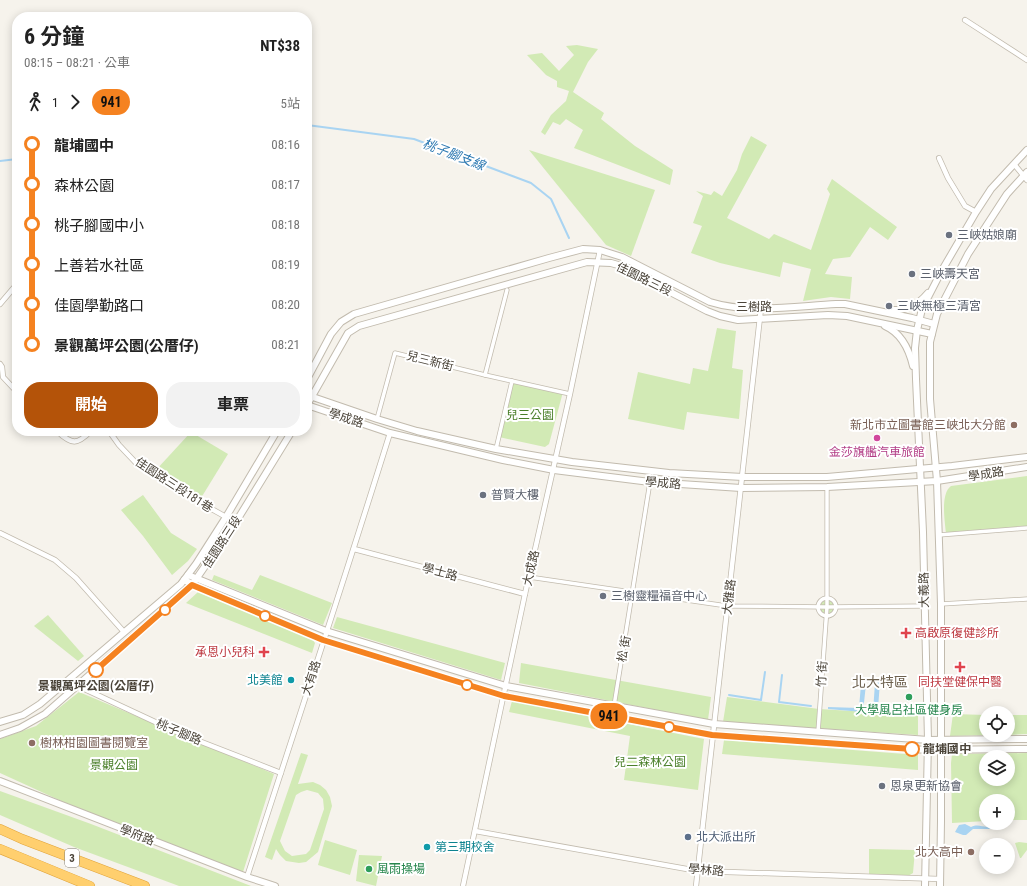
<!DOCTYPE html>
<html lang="zh-TW">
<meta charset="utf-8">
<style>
:root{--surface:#fff;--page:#f2f2f2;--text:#222;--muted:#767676;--accent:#b45309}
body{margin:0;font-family:"Roboto Condensed","Noto Sans TC",sans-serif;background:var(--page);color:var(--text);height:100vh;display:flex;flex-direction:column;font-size:15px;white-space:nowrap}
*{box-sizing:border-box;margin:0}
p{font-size:13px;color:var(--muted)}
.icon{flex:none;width:22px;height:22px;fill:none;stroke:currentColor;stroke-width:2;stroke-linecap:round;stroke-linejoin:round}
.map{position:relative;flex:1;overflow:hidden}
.side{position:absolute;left:12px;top:12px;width:300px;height:424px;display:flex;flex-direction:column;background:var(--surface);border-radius:16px;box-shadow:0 2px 10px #0003}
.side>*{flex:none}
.badge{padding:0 8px;border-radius:13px;font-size:14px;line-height:26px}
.tools{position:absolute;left:979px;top:706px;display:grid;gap:8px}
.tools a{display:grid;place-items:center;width:36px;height:36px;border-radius:50%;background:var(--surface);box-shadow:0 2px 10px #0003;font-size:20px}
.map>.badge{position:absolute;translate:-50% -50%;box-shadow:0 0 0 2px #fff}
.legs{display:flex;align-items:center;gap:6px;height:44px;padding:0 12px;font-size:13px}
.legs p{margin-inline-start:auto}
.summary{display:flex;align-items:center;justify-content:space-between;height:68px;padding:0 12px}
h1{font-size:22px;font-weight:700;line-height:30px}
.action{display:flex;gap:8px;margin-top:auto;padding:8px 12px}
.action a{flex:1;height:46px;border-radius:16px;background:var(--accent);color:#fff;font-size:16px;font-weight:700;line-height:46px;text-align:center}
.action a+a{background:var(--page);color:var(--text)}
ul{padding:0 12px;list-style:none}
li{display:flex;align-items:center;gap:14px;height:40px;font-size:15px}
li i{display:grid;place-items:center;width:6px;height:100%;margin:0 5px;background:currentColor}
li i::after{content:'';width:10px;height:10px;margin:-5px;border:3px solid;border-radius:50%;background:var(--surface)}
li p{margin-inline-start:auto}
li:first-child i{background:linear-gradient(#0000 50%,currentColor 0)}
li:last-child i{background:linear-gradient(currentColor 50%,#0000 0)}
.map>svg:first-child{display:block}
.green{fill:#d2eab5;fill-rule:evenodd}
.water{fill:#a9d4f2}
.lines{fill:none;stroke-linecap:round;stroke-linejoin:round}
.stream{stroke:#a9d4f2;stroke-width:2}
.pedestrian-casing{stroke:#c2bbae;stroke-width:5}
.minor-casing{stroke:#c2bbae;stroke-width:6}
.tertiary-casing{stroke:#c2bbae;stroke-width:8}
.motorway-casing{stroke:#e0a43c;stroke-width:10}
.pedestrian{stroke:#fff;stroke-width:3.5}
.minor{stroke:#fff;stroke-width:4.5}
.tertiary{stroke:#fff;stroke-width:6}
.motorway{stroke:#ffcf6e;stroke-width:9}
.line-1-casing{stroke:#fff;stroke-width:9}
.line-1{stroke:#f58220;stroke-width:6}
.worship-dot{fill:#6b7280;stroke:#fff;stroke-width:1.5}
.education-dot{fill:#8d6e63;stroke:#fff;stroke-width:1.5}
.hotel-dot{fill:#d1479c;stroke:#fff;stroke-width:1.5}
.stop-1-dot{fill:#fff;stroke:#f58220;stroke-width:2}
.health-dot{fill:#e0444e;stroke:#fff;stroke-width:1.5}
.culture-dot{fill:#0f9aa8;stroke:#fff;stroke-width:1.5}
.leisure-dot{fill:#2e9e5b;stroke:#fff;stroke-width:1.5}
.service-dot{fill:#5c6f8a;stroke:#fff;stroke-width:1.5}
.labels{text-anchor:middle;stroke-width:4;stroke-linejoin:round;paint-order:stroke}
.shield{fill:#fff;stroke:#817c74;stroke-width:1}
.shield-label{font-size:11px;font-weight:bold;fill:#4b4439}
.worship-label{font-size:12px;fill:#5b616d;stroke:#fff;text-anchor:start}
.street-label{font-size:12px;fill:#4b4439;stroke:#fff}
.park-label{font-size:12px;fill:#4a7f2a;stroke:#fff}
.education-label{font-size:12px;fill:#785e54;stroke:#fff;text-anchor:end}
.hotel-label{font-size:12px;fill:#b23c85;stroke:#fff}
.health-label{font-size:12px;fill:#be3a42;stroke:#fff;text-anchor:start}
.culture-label{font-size:12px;fill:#0d838f;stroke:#fff;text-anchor:end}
.stop-label{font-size:12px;font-weight:bold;fill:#4b4439;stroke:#fff}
.leisure-label{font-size:12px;fill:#27864d;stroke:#fff}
.service-label{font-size:12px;fill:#4e5e75;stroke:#fff;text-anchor:start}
.water-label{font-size:13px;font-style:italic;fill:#2e7ab2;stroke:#fff}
.quarter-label{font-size:14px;fill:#6e6250;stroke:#fff}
</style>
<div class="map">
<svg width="1027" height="886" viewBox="0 0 1027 886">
<rect width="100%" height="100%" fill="#f6f3ec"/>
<g class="green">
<path d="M577,45L598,49L588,62L573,92L604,113L601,119L635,146L673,170L670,185L574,148L583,130L566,119L560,125L553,122L545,135L541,132L551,115L566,101L569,91L557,87V81L546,75L527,55L542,53L559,71L574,55L566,46Z"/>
<path d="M751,136L767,145L727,218L769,239L774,234L811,250L830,194L827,189L832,179L897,227L888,240L870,227L850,257L833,259L825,274L852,277L850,299L831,297L803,301L811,269L783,262L780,277L720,263L691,253L702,226L693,223L703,196L696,191L711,195L714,191L722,196L737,170L742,154Z"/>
<path d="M529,150L655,190L631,256L606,245Z"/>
<path d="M717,328L736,331L732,368L743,370L739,419L687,412L684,430L628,419L638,372L690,384L693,368L708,371Z"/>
<path d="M512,381L563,392L549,444L545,447L499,437Z"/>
<path d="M191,432L228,454L201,498L156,470Z"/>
<path d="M1027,476V528L946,534C945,522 940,494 951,486Z"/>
<path d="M143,495L171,533L197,549L188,561L172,575L143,536L121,510Z"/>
<path d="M214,575L252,590L260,575L332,603L323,625L212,580Z"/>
<path d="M198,592L312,639L315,643L312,653L186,603Z"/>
<circle cx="827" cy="607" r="9"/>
<path d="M48,615L84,656L78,661L34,626Z"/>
<path d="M337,617L505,663L501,680L333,628Z"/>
<path d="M521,663L711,697L708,720L519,683Z"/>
<path d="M79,692L274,774L243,872L92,815L0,773V739L36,726Z"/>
<path d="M727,697L819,709L918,715V735L723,722Z"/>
<path d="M512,701L704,739L698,790L624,780L630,736L509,712Z"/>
<path d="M953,714L986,715V735H992L950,736Z"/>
<path d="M1008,715H1027V734L1008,735Z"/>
<path d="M724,740L918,755V770L722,754Z"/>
<path d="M301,753L308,755L298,784L313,782L320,785L326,790L330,797L332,806L318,852L306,862L299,863L286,861L280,855L276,849L272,860L265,857ZM307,790L318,793L323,799L324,809L310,850L306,854L292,856L285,851L280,841L296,795L301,792Z"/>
<path d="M1027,753V820H1008V801H986V821L952,823L951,763L952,754ZM986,757H1008V779H986Z"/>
<path d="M0,791L91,824L251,886H179L74,847L0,815Z"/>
<path d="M325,840L357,850L350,875L318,865Z"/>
<path d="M1019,842L1027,843V850L1021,858H1020L1015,843Z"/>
<path d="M869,849L915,850L913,873L908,876H869Z"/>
<path d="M359,855L382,856L376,886L356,881Z"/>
</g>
<g class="water">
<path d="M880,682L878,708L911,710L910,715L873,712L875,683Z"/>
<path d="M861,684H866L863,712L828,709V707L859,708Z"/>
<path d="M993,823H998L999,825L992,829H973L966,835H963L955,832L959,825L965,824L971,827C980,823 983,829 992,826Z"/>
</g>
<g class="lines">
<g class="stream">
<path d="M307,125L414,139L531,183L551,199L569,238"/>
<path d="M0,161L17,159"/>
<path d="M782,675L779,702L811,706"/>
<path d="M729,695L761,700L765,672"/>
</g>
<g class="pedestrian-casing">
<g id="pedestrian">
<path d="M485,375L507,290"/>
<path d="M377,419L395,353L485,375L570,394"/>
<path d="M496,449L512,381"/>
<path d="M939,535L1027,528"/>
<path d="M529,577L727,606L827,607L925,606"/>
<circle cx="827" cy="607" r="9"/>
<path d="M941,604L1027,599"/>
<path d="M614,706L650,482"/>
<path d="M818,732L827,607V487"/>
</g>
</g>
<g class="minor-casing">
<g id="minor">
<path d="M965,20L1027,60"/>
<path d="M939,158L948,178L965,206L976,212"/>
<path d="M1014,164L1027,180"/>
<path d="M0,304L17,284"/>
<path d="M0,364L2,367L3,377L17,392"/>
<path d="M57,431C72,445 77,445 91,431"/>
<path d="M109,431L119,445L137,464L174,488L226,517"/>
<path d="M0,533L55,560L76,578L124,632"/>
<path d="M354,549L525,594"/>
<path d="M78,686L181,734L281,773"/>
<path d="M475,831L698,871L940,879"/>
<path d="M247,877C295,729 344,581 390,433"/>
<path d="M463,886L525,594L570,394L600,250"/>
<path d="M696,886L761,308"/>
</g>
</g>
<g class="tertiary-casing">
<g id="tertiary">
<path d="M891,310C907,311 918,305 928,293"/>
<path d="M885,326C901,333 909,349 913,366"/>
<path d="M307,379L331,334L341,322L354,314L549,258L583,249L600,250L622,257L710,302C748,314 796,306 836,304H845L912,318L934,324"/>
<path d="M307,395L377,419L417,431L496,449L572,462L669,473L743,477H827L952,466L1027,457"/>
<path d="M307,405L390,433L503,460L554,470L650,482L741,488L827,487L937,481L1027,467"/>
<path d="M307,405L348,333L359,326L587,262L611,263L618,265L707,311L720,316L738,320L828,315L847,316L932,334"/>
<path d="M188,575L326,631L506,686L714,724L928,740L1027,739"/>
<path d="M184,580L202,589L323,640L504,696L712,735L927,750L1027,749"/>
<path d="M0,722L23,715L40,704L181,584L196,564L226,517L277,431"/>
<path d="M0,735L20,728L45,714L192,585L239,517L292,431"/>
<path d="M0,781L247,877L275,886"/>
<path d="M925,886L928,740L923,532L916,379L915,348L917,330L922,309L941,272L976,212L991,189L1027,150"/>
<path d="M940,886L941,821V604L937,481L930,399V342L937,314L968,254L1007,194L1027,172"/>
</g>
</g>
<g class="motorway-casing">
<g id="motorway">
<path d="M0,829L22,839L145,886"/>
<path d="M0,849L90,886"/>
</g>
</g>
<use href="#pedestrian" class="pedestrian"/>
<use href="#minor" class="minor"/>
<use href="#tertiary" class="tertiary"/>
<use href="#motorway" class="motorway"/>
</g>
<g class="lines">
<g class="line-1-casing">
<path id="line-1" d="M96,670L192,585L323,640L504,696L712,735L912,749"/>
</g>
<use href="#line-1" class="line-1"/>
</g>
<g class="worship-dot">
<circle cx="949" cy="235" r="4"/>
<circle cx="912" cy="274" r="4"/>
<circle cx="889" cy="306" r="4"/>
<circle cx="483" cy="495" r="4"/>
<circle cx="603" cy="596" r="4"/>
<circle cx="882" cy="786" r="4"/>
</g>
<g class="education-dot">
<circle cx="1014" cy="425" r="4"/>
<circle cx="32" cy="743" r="4"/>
<circle cx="971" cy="852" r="4"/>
</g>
<circle class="hotel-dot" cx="877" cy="438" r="4"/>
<g class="stop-1-dot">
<circle cx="165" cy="610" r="5"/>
<circle cx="265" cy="616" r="5"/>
<circle cx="96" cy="670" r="7"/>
<circle cx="467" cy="685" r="5"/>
<circle cx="669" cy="727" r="5"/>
<circle cx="912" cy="749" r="7"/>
</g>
<g class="health-dot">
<path d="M904 627h4v4h4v4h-4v4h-4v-4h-4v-4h4z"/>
<path d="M262 646h4v4h4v4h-4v4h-4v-4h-4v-4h4z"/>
<path d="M958 661h4v4h4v4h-4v4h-4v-4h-4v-4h4z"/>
</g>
<g class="culture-dot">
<circle cx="291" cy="680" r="4"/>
<circle cx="427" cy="847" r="4"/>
</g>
<g class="leisure-dot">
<circle cx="909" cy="697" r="4"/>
<circle cx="369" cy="869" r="4"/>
</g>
<circle class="service-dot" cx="688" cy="837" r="4"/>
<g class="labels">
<rect class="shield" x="65" y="849" width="14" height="18" rx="3"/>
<g class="shield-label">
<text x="72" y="862">3</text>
</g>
<g class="worship-label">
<text x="957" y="239">三峽姑娘廟</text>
<text x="920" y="278">三峽壽天宮</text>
<text x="897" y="310">三峽無極三清宮</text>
<text x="491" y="499">普賢大樓</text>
<text x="611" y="600">三樹靈糧福音中心</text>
<text x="890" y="790">恩泉更新協會</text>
</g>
<g class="street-label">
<text transform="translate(644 279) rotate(26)" y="4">佳園路三段</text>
<text x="754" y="311">三樹路</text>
<text transform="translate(430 361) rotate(14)" y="4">兒三新街</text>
<text transform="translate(346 418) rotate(18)" y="4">學成路</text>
<text transform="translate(986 474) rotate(-9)" y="4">學成路</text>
<text transform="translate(663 483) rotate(5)" y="4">學成路</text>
<text transform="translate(174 485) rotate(33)" y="4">佳園路三段181巷</text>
<text transform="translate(222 542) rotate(-57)" y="4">佳園路三段</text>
<text transform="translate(531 568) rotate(-77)" y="4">大成路</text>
<text transform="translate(440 572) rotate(15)" y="4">學士路</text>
<text transform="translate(924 590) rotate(-91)" y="4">大義路</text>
<text transform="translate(729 597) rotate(-83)" y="4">大雅路</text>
<text transform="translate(624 649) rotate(-80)" y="4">松 街</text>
<text transform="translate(822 674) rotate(-86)" y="4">竹 街</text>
<text transform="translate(311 678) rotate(-72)" y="4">大有路</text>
<text transform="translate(179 732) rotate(23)" y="4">桃子腳路</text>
<text transform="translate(137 835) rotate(21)" y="4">學府路</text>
<text transform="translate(706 870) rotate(5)" y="4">學林路</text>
</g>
<g class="park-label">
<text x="530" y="419">兒三公園</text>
<text x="650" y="766">兒二森林公園</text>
<text x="114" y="769">景觀公園</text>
</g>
<g class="education-label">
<text x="1006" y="429">新北市立圖書館三峽北大分館</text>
<text x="40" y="747" text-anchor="start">樹林柑園圖書閱覽室</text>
<text x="963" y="856">北大高中</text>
</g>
<g class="hotel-label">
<text x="877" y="456">金莎旗艦汽車旅館</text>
</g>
<g class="health-label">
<text x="915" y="637">高啟原復健診所</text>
<text x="255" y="656" text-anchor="end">承恩小兒科</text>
<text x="960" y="686" text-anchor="middle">同扶堂健保中醫</text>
</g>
<g class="culture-label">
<text x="283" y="684">北美館</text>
<text x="435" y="851" text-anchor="start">第三期校舍</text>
</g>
<g class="stop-label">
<text x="96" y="690">景觀萬坪公園(公厝仔)</text>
<text x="923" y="753" text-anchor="start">龍埔國中</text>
</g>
<g class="leisure-label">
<text x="909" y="714">大學風呂社區健身房</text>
<text x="377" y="873" text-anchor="start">風雨操場</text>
</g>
<g class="service-label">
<text x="696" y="841">北大派出所</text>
</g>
<g class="water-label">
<text transform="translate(454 154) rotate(21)" y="5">桃子腳支線</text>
</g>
<g class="quarter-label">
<text x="880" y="687">北大特區</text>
</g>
</g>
</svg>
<div class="tools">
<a><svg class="icon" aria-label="locate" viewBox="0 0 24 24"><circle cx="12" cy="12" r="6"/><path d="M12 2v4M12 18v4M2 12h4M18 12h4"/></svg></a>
<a><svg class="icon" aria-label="layers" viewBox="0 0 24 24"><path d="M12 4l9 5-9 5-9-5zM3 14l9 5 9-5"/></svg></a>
<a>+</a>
<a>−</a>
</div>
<b class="badge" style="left:609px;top:716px;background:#f58220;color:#111">941</b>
<section class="side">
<div class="summary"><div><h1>6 分鐘</h1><p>08:15 – 08:21 · 公車</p></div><b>NT$38</b></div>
<div class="legs"><svg class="icon" aria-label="walk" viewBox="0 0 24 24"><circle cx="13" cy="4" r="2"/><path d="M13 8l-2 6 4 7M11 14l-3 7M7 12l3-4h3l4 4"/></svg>1<svg class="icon" aria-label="forward" viewBox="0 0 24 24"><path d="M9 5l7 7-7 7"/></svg><b class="badge" style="background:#f58220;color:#111">941</b><p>5站</p></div>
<ul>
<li><i style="color:#f58220"></i><b>龍埔國中</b><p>08:16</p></li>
<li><i style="color:#f58220"></i><span>森林公園</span><p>08:17</p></li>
<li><i style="color:#f58220"></i><span>桃子腳國中小</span><p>08:18</p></li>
<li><i style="color:#f58220"></i><span>上善若水社區</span><p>08:19</p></li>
<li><i style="color:#f58220"></i><span>佳園學勤路口</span><p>08:20</p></li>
<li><i style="color:#f58220"></i><b>景觀萬坪公園(公厝仔)</b><p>08:21</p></li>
</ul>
<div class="action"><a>開始</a><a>車票</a></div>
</section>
</div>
